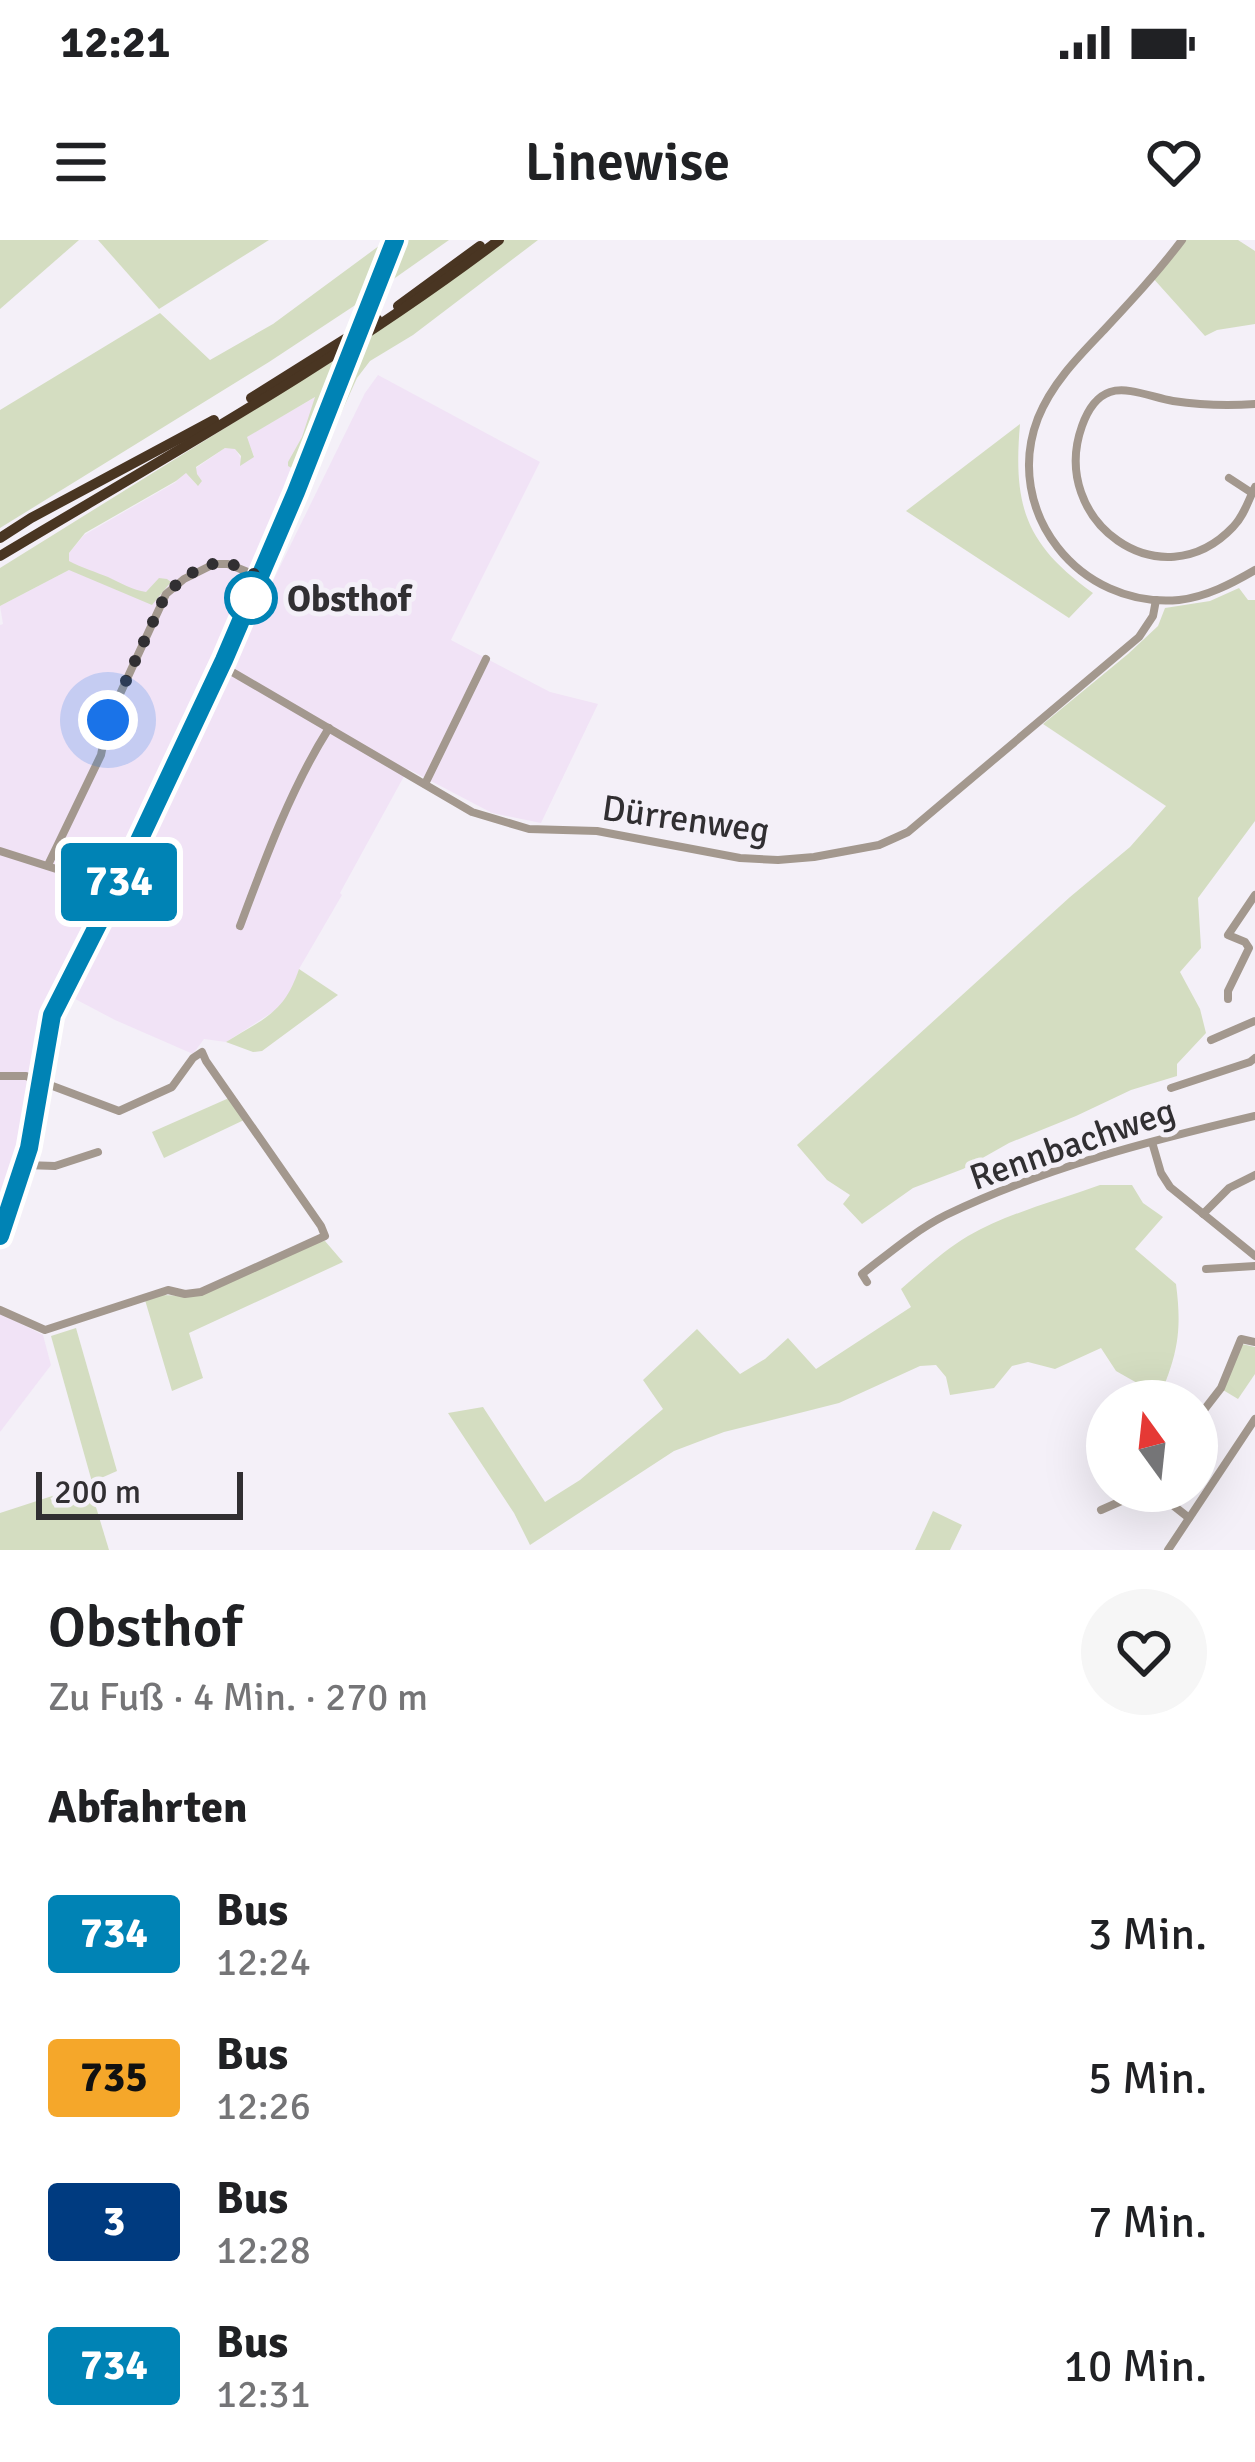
<!DOCTYPE html>
<html lang="de">
<meta charset="utf-8">
<style>
:root{--surface:#fff;--page:#f6f6f6;--text:#202124;--muted:#757577}
body{margin:0;font-family:Signika,sans-serif;background:var(--page);color:var(--text);height:100vh;display:flex;flex-direction:column;font-size:45px;white-space:nowrap}
*{box-sizing:border-box;margin:0}
p{font-size:39px;color:var(--muted)}
.icon{flex:none;width:66px;height:66px;fill:none;stroke:currentColor;stroke-width:2;stroke-linecap:round;stroke-linejoin:round}
.map{position:relative;height:1310px;overflow:hidden}
.details{display:flex;flex-direction:column;background:var(--surface);flex:1}
.details>*{flex:none}
.badge{padding:0 24px;border-radius:9px;font-size:42px;line-height:78px}
.needle{width:78px;rotate:345deg}
.tools{position:absolute;left:1086px;top:1140px;display:grid;gap:24px}
.tools a{display:grid;place-items:center;width:132px;height:132px;border-radius:50%;background:var(--surface);box-shadow:0 12px 48px #0002;font-size:60px}
.scale{position:absolute;left:36px;bottom:30px;width:207px;box-sizing:border-box;padding-left:12px;border:6px solid #312f32;border-top:0;font-size:33px;line-height:42px;white-space:nowrap;color:#312f32;-webkit-text-stroke:9px #f4f0f8;paint-order:stroke}
.you{position:absolute;width:60px;height:60px;margin:-30px;border:9px solid #fff;border-radius:50%;background:#1a73e8;box-shadow:0 0 0 18px #1a73e833}
.map>.badge{position:absolute;translate:-50% -50%;box-shadow:0 0 0 6px #fff}
h2{padding:0 48px;font-size:45px;line-height:108px}
.round{display:grid;place-items:center;flex:none;width:126px;height:126px;border-radius:63px;background:var(--page)}
.headline{display:flex;align-items:center;justify-content:space-between;height:204px;padding:0 48px}
h1{font-size:57px;font-weight:600;line-height:90px}
ul{padding:0;list-style:none}
li{display:flex;align-items:center;gap:36px;height:144px;padding:0 48px}
li div{flex:1}
li b{display:block;font-size:45px}
li em{font-style:normal}
li .badge{min-width:132px;font-weight:700;text-align:center}
.status{display:flex;justify-content:space-between;align-items:center;height:84px;padding:0 60px;background:var(--surface);direction:ltr}
.status svg{height:33px;fill:currentColor}
header{display:flex;justify-content:space-between;align-items:center;height:156px;padding:0 48px;background:var(--surface);font-size:54px;font-weight:600}
.map>svg:first-child{display:block}
.commercial{fill:#f1e3f6}
.green{fill:#d4ddc1}
.lines{fill:none;stroke-linecap:round;stroke-linejoin:round}
.minor{stroke:#a3988e;stroke-width:8}
.highway{stroke:#493522;stroke-width:10}
.line-casing{stroke:#fff;stroke-width:27}
.line{stroke:#0083b5;stroke-width:18}
.walk{stroke:#312f32;stroke-width:12;stroke-dasharray:0 21.6}
.stop-dot{fill:#fff;stroke:#0083b5;stroke-width:6}
.labels{text-anchor:middle;stroke-width:10;stroke-linejoin:round;paint-order:stroke}
.stop-label{font-size:36px;font-weight:bold;fill:#312f32;stroke:#f4f0f8;text-anchor:start}
.street-label{font-size:36px;fill:#312f32;stroke:#f4f0f8}
</style>
<div class="status"><b>12:21</b><svg viewBox="0 0 49 12"><path d="M0 12V9h3v3zM5 12V6h3v6zM10 12V3h3v9zM15 12V0h3v12zM26 1h20v11H26zM47 4h2v5h-2z"/></svg></div>
<header><svg class="icon" aria-label="menu" viewBox="0 0 24 24"><path d="M4 6h16M4 12h16M4 18h16"/></svg>Linewise<svg class="icon" aria-label="heart" viewBox="0 0 24 24"><path d="M12 20l-8-8c-3-5 5-10 8-4 3-6 11-1 8 4z"/></svg></header>
<div class="map">
<svg width="1255" height="1310" viewBox="0 0 1255 1310">
<rect width="100%" height="100%" fill="#f4f0f8"/>
<g class="commercial">
<path d="M378,135L540,222L451,400L550,452L598,464L541,583L492,573L408,529L340,653L342,655L299,729L291,755L279,768L226,802L204,799L193,814L115,780L58,750L48,767L39,798L31,875L21,927L8,967L0,965V385L3,384L0,366L69,330V313L84,295L176,242L182,234L186,233L197,245L202,241L196,234V228L225,208H235L241,219L254,216L246,197L317,156L295,229L253,343L268,351L365,153Z"/>
<path d="M0,1073L43,1095L51,1125L0,1192Z"/>
</g>
<g class="green">
<path d="M0,0H79L0,69Z"/>
<path d="M98,0H269L159,69Z"/>
<path d="M387,0H392L366,58L269,122L0,288V170L160,73L210,120L273,84Z"/>
<path d="M402,0H449L385,45Z"/>
<path d="M504,0H538L413,95L370,121L357,138L328,202L362,102Z"/>
<path d="M1182,0H1238L1255,11V84L1217,90L1205,96L1152,37Z"/>
<path d="M344,114L301,231L271,295L295,230L288,226V222L302,197L315,157L247,197L254,217L240,226L241,216L235,209L225,208L196,227L197,234L202,241L198,246L186,233L176,241L85,293L69,313V321C82,328 96,332 108,337C120,343 133,350 146,352L159,338L167,339L171,342L152,365L69,330L0,366V328Z"/>
<path d="M1020,184C1013,266 1025,304 1093,353L1069,378L906,271Z"/>
<path d="M1239,348L1248,360H1255V581L1198,658L1201,708L1180,732L1200,769L1206,793L1177,824V836L1131,850L1076,876L1009,903L963,929L913,948L862,984L843,964L850,955L827,940L797,905L1070,657L1130,607L1166,566L1043,484L1128,414L1158,386L1165,368L1210,361Z"/>
<path d="M299,729L338,755L262,811L253,812L226,802C264,778 284,774 299,729Z"/>
<path d="M229,858L244,880L164,918L152,892Z"/>
<path d="M1100,945H1132L1143,963L1163,977L1135,1009L1176,1044C1182,1090 1178,1113 1160,1156L1116,1131L1101,1108L1055,1129L1028,1122L1012,1126L994,1148L950,1155L946,1137L936,1125L920,1126L839,1163L724,1192L674,1211L530,1305L514,1273L448,1173L483,1167L545,1262L580,1240L663,1169L643,1140L697,1089L740,1134L765,1119L788,1098L816,1129L911,1067L901,1049C922,1031 943,1011 968,996C1008,973 1056,961 1100,945Z"/>
<path d="M325,1001L343,1022L189,1093L203,1138L172,1151L145,1060L161,1055L192,1056L315,1002Z"/>
<path d="M76,1088L117,1231L92,1242L51,1096Z"/>
<path d="M1242,1104L1255,1107V1134L1238,1159L1223,1150Z"/>
<path d="M89,1244L109,1310H0V1273Z"/>
<path d="M933,1271L962,1285L950,1310H915Z"/>
</g>
<g class="lines">
<g class="minor">
<path d="M1182,0C1158,32 1131,61 1104,90C1079,116 1052,143 1038,178C1002,271 1079,369 1179,360C1206,357 1231,344 1255,330"/>
<path d="M360,88L395,0"/>
<path d="M1255,164C1227,166 1200,165 1173,161C1154,158 1128,146 1110,152C1095,157 1087,172 1082,186C1048,281 1161,363 1233,287C1244,276 1248,261 1255,247"/>
<path d="M1229,238L1252,253"/>
<path d="M222,426L472,572L529,589L597,591L740,618L778,620L814,617L879,605L908,592L1139,397L1153,376L1156,360"/>
<path d="M425,544L486,419"/>
<path d="M0,611L116,648"/>
<path d="M48,625L101,515L108,480L166,354L184,339L214,324H228L260,337"/>
<path d="M240,686C265,619 291,548 329,488"/>
<path d="M1228,759V751L1249,708L1245,702L1228,695L1255,655"/>
<path d="M1211,800L1255,781"/>
<path d="M0,836H26L119,871L172,847L193,818L202,812L206,821L321,986L325,996L201,1052L185,1054L168,1050L45,1090L0,1070"/>
<path d="M1171,848L1250,822L1255,818"/>
<path d="M1152,902L1161,933L1170,947L1255,1016"/>
<path d="M25,925L55,926L98,912"/>
<path d="M1203,974L1229,948L1255,935"/>
<path d="M0,996L29,908L52,775L119,643L222,426L296,252L354,102"/>
<path d="M1206,1029L1255,1026"/>
<path d="M867,1042L862,1034C888,1014 916,990 946,975C1044,928 1149,901 1255,876"/>
<path d="M1197,1179L1221,1148L1241,1099L1255,1102"/>
<path d="M1155,1251L1189,1278"/>
<path d="M1101,1270L1135,1255L1154,1251"/>
<path d="M1168,1310L1255,1179"/>
</g>
<g class="highway">
<path d="M398,66L480,6"/>
<path d="M251,158L377,79"/>
<path d="M0,298L31,278L214,180"/>
<path d="M0,316C169,215 342,119 499,0"/>
</g>
</g>
<g class="lines">
<g class="line-casing">
<path id="line" d="M0,996L29,908L52,775L119,643L224,420L296,252L395,0"/>
</g>
<use href="#line" class="line"/>
<path class="walk" d="M108,480L163,360C174,343 200,323 222,323C235,323 248,332 260,337L250,362L251,358"/>
</g>
<circle class="stop-dot" cx="251" cy="358" r="24"/>
<g class="labels">
<g class="stop-label">
<text x="287" y="371">Obsthof</text>
</g>
<g class="street-label">
<text transform="translate(686 578) rotate(8)" y="13">Dürrenweg</text>
<text transform="translate(1072 903) rotate(-19)" y="13">Rennbachweg</text>
</g>
</g>
</svg>
<div class="tools">
<a><svg class="needle" viewBox="-14 -14 28 28"><path d="M0-13l5 13h-10z" fill="#e53935"/><path d="M0 13l5-13h-10z" fill="#757577"/></svg></a>
</div>
<div class="scale">200 m</div>
<div class="you" style="left:108px;top:480px"></div>
<b class="badge" style="left:119px;top:642px;background:#0083b5;color:#fff">734</b>
</div>
<section class="details">
<div class="headline"><div><h1>Obsthof</h1><p>Zu Fuß · 4 Min. · 270 m</p></div><a class="round"><svg class="icon" aria-label="heart" viewBox="0 0 24 24"><path d="M12 20l-8-8c-3-5 5-10 8-4 3-6 11-1 8 4z"/></svg></a></div>
<h2>Abfahrten</h2>
<ul>
<li><span class="badge" style="background:#0083b5;color:#fff">734</span><div><b>Bus</b><p>12:24</p></div><em>3 Min.</em></li>
<li><span class="badge" style="background:#f5a72a;color:#111">735</span><div><b>Bus</b><p>12:26</p></div><em>5 Min.</em></li>
<li><span class="badge" style="background:#003b80;color:#fff">3</span><div><b>Bus</b><p>12:28</p></div><em>7 Min.</em></li>
<li><span class="badge" style="background:#0083b5;color:#fff">734</span><div><b>Bus</b><p>12:31</p></div><em>10 Min.</em></li>
</ul>
</section>
